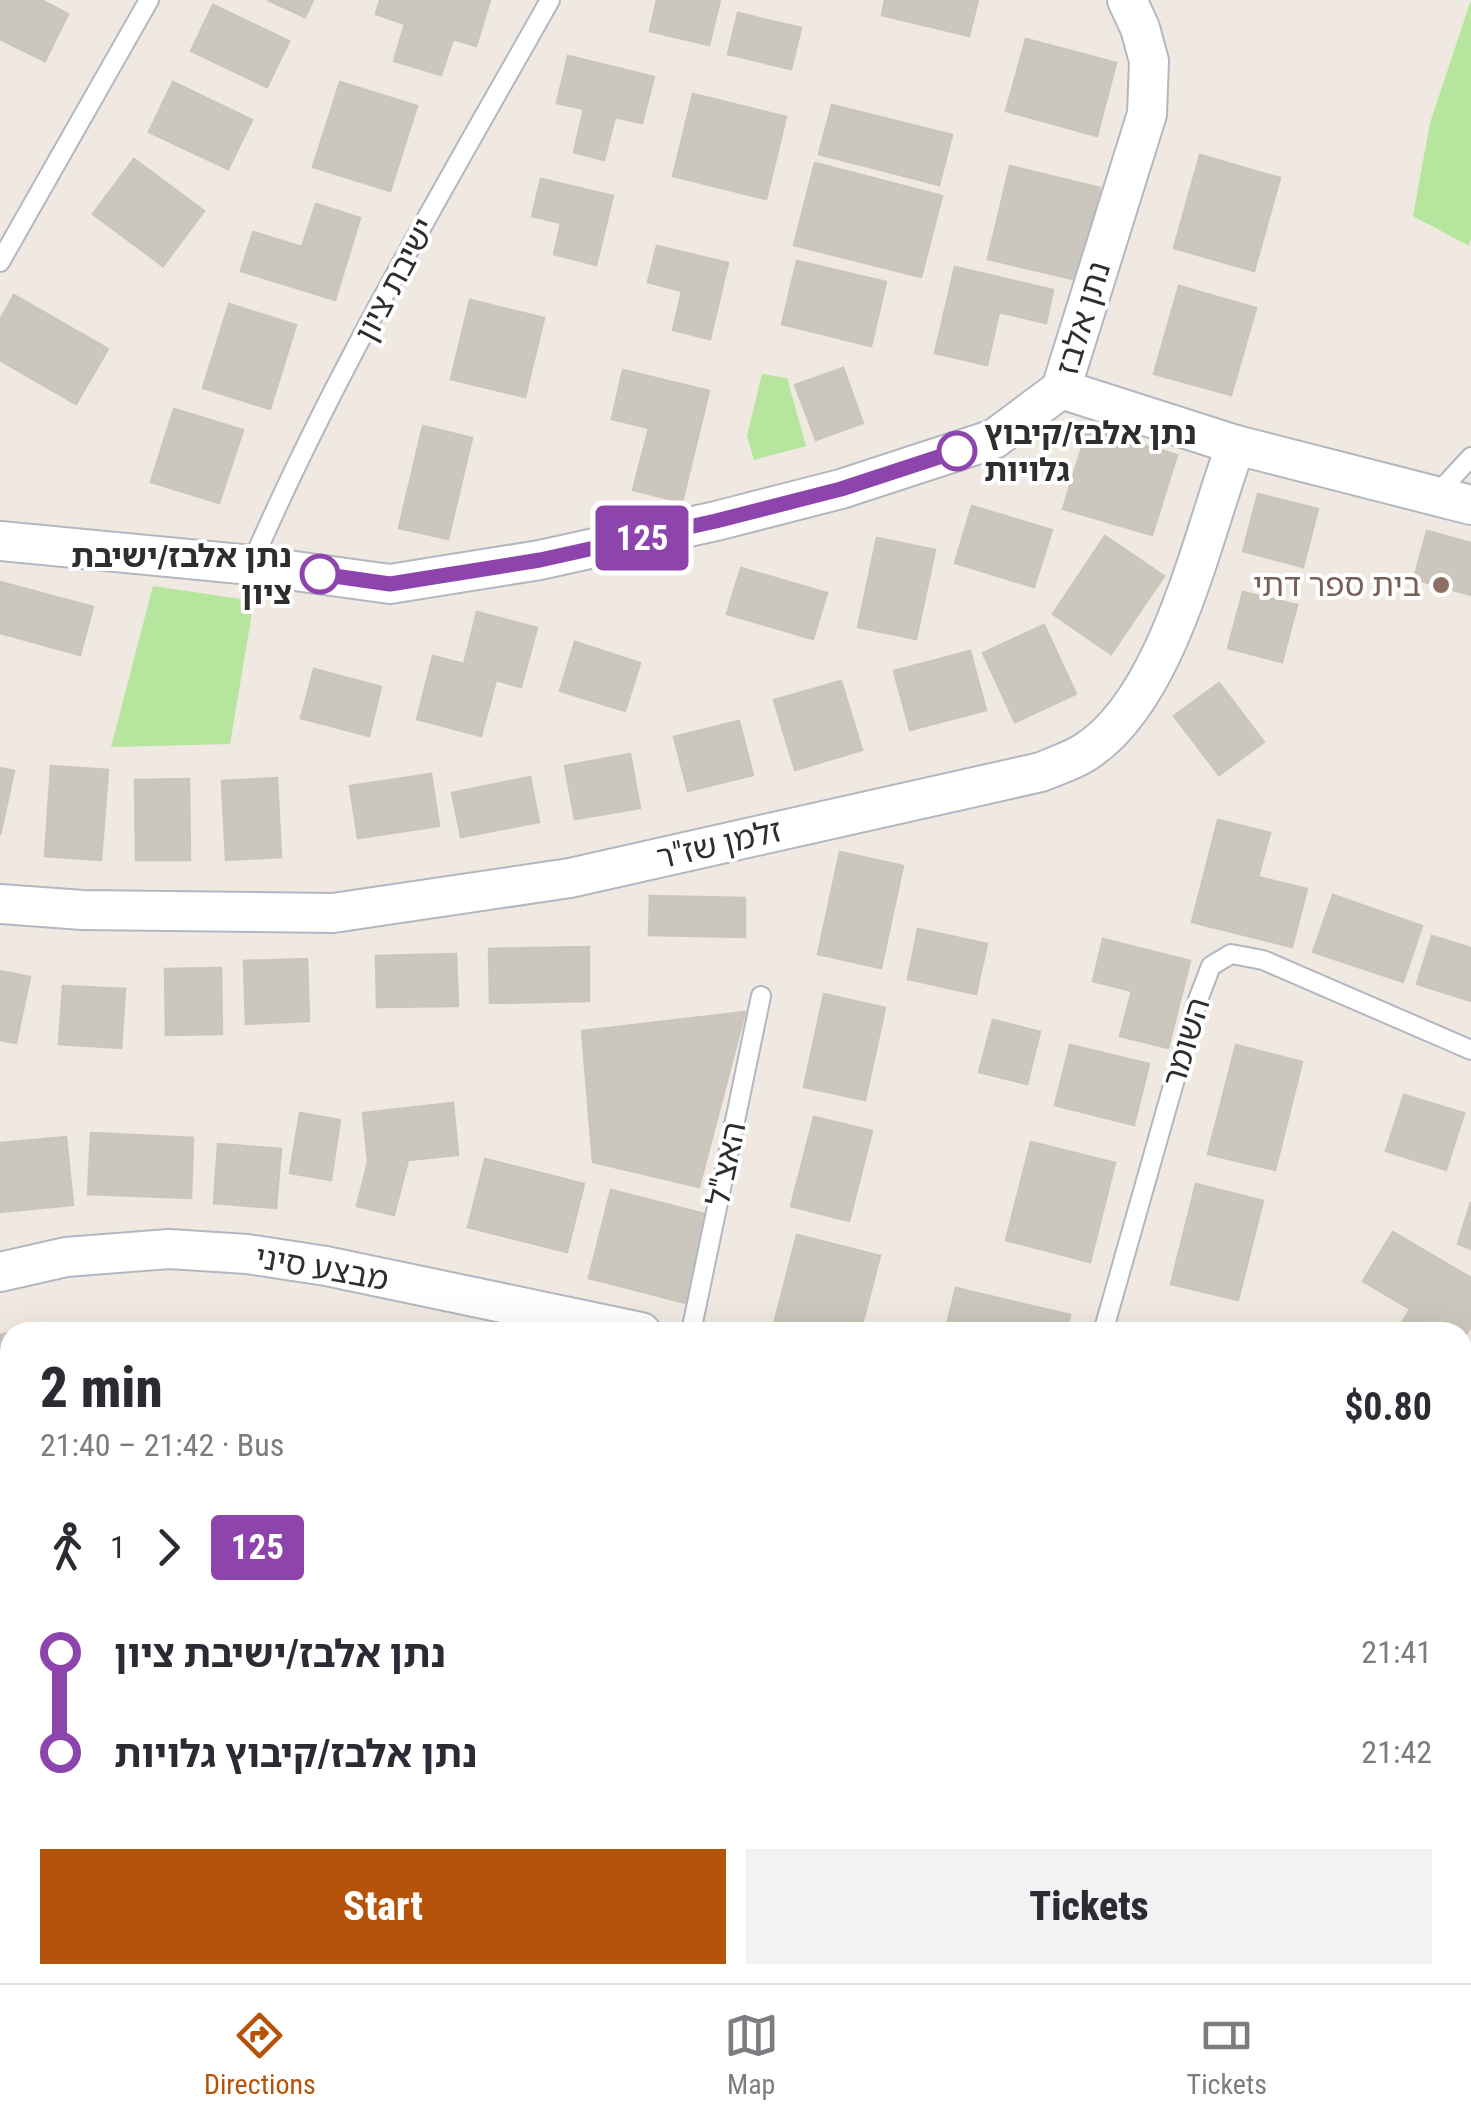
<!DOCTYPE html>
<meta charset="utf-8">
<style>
:root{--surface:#fff;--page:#f2f2f3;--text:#2b2b33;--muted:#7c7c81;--line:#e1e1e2;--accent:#b45309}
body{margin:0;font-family:"Roboto Condensed","Noto Sans Hebrew",sans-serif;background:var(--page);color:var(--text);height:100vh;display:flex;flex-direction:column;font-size:38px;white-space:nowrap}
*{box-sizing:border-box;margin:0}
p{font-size:32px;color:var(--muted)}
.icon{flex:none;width:55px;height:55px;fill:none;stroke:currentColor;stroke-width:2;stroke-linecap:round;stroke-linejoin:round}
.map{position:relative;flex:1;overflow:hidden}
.sheet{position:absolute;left:0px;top:1322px;width:1472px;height:662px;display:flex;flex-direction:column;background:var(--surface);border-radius:30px 30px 0 0;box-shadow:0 10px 40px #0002}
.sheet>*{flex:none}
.badge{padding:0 20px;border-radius:8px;font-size:35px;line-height:65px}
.map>.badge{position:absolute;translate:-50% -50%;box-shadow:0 0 0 5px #fff}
.legs{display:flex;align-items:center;gap:15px;height:110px;padding:0 40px;font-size:32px}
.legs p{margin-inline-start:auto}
.summary{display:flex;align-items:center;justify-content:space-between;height:170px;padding:0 40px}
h1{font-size:55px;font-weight:800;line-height:75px}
.action{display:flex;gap:20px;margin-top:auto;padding:20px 40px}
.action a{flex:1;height:115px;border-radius:0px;background:var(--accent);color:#fff;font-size:40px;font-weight:800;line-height:115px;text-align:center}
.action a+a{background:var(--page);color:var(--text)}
ul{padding:0 40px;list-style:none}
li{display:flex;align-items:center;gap:35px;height:100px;font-size:38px}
li i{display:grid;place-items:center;width:15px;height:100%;margin:0 12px;background:currentColor}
li i::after{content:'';width:25px;height:25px;margin:-12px;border:8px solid;border-radius:50%;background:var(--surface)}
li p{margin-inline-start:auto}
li:first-child i{background:linear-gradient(#0000 50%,currentColor 0)}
li:last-child i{background:linear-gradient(currentColor 50%,#0000 0)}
.dock{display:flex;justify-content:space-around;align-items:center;height:140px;border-top:2px solid var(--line);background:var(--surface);font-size:28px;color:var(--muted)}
.dock a{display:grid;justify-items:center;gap:5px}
.dock .selected{color:var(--accent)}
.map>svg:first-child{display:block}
.green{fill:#b6e59e}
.building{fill:#cbc7bf;stroke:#cbc5ba;stroke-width:2.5}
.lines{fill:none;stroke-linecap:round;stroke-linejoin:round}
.lane-casing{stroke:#b4b7c1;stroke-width:22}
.street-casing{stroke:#b4b7c1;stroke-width:42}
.lane{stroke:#fff;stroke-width:18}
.street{stroke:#fff;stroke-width:38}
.line-1-casing{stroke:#fff;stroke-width:22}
.line-1{stroke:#8e44ad;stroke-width:15}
.stop-1-dot{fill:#fff;stroke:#8e44ad;stroke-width:5}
.education-dot{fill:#8d6e63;stroke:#fff;stroke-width:4}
.labels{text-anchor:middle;stroke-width:8;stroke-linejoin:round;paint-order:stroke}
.street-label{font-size:32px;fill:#2e2e2e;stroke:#fff}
.stop-label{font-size:32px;font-weight:bold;fill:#2e2e2e;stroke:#fff;text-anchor:start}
.education-label{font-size:32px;fill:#785e54;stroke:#fff;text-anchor:end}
</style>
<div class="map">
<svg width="1471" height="1983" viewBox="0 0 1471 1983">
<rect width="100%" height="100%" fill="#efe9e1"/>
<g class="green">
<path d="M1471,0V238L1469,246L1413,216L1430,123Z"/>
<path d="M762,374L787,378L806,446L754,460L747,436Z"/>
<path d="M153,586L254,601L230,744L111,747Z"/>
</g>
<g class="building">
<path d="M0,0H41L68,14L45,61L0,39Z"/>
<path d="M268,0H313L305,17Z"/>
<path d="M380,0H490L476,46L453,39L441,75L394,61L405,24L376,14Z"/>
<path d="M657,0H720L709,45L650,31Z"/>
<path d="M885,0H978L969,36L882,15Z"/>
<path d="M213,5L289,41L267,87L191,51Z"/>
<path d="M738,13L801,28L791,69L728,54Z"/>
<path d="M1026,39L1116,63L1097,136L1006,111Z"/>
<path d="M568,56L654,77L642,123L615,117L604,160L574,152L584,109L557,103Z"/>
<path d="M173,82L252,120L228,169L149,132Z"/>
<path d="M340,82L417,106L390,191L313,167Z"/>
<path d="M693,94L786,117L766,199L673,176Z"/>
<path d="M832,105L952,135L939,185L819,154Z"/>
<path d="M1200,155L1280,178L1254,271L1174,248Z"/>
<path d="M134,159L204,211L163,266L93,214Z"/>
<path d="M815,163L942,196L921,277L794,245Z"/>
<path d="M1010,166L1100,188L1077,280L988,259Z"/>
<path d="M541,179L613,196L596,265L554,254L561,223L532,216Z"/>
<path d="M316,204L360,218L335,300L241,271L253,232L302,247Z"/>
<path d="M657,246L728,263L710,339L673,330L682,291L648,282Z"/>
<path d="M797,261L886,282L871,346L782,324Z"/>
<path d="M955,267L1053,290L1046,323L999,312L987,365L935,353Z"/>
<path d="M1179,286L1256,308L1231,395L1154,374Z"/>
<path d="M14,295L108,349L76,404L0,360V320Z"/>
<path d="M470,300L544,318L525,397L451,379Z"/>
<path d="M229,304L296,325L270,409L203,388Z"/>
<path d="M843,368L863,423L816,440L795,385Z"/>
<path d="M623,370L709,391L682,502L633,490L649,428L612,419Z"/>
<path d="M174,409L243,430L219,503L151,482Z"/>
<path d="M423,426L472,438L448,539L399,528Z"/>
<path d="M1088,428L1177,455L1152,535L1063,509Z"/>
<path d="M1258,494L1318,509L1303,567L1243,551Z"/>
<path d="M972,506L1052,530L1034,587L955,563Z"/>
<path d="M1427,531L1471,543V595L1414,579Z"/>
<path d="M1105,536L1164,576L1111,654L1053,614Z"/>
<path d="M877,538L935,550L916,639L858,627Z"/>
<path d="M741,568L827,593L813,639L727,614Z"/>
<path d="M0,582L93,607L80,655L0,633Z"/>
<path d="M1243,592L1297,605L1282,662L1228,648Z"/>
<path d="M477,612L537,628L521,687L496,680L481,736L417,719L433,656L464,664Z"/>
<path d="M1044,625L1076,694L1015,722L983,653Z"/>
<path d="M575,642L640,663L625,711L560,691Z"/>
<path d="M970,651L986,710L910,730L894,671Z"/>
<path d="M314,669L381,687L369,736L301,718Z"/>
<path d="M841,681L862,750L795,770L774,700Z"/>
<path d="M1219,683L1264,742L1219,775L1174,716Z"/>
<path d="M739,721L753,775L688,791L674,737Z"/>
<path d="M630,754L640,808L575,819L565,766Z"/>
<path d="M51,766L108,770L101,860L45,856Z"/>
<path d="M0,768L14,771L0,835Z"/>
<path d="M431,774L439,826L358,838L350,786Z"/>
<path d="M530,777L539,822L461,837L452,793Z"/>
<path d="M277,778L281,857L226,860L222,781Z"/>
<path d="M189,779L190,860H136L135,780Z"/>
<path d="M1218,820L1270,833L1258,877L1307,889L1292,947L1192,922Z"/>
<path d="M840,852L903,866L881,968L818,954Z"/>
<path d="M1333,895L1422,926L1403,982L1313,952Z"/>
<path d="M650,896L745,898V937L649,935Z"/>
<path d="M918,929L987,944L976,994L908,979Z"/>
<path d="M1432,936L1471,948V1001L1417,984Z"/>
<path d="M1103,939L1190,961L1168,1048L1120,1036L1132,991L1093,981Z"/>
<path d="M589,947V1001L490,1003L489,949Z"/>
<path d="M456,954L458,1006L377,1007L376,956Z"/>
<path d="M307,959L309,1021L246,1024L244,961Z"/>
<path d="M221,968L222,1034L166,1035L165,969Z"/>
<path d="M0,971L30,977L16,1043L0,1040Z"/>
<path d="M63,986L125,989L121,1048L59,1044Z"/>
<path d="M824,994L885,1008L865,1100L804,1087Z"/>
<path d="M745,1012L699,1187L593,1162L582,1031Z"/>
<path d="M993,1020L1040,1032L1027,1084L979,1072Z"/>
<path d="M1070,1045L1149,1064L1134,1125L1055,1105Z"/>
<path d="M1236,1045L1302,1062L1275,1170L1208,1154Z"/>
<path d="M1404,1095L1464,1113L1446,1170L1386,1151Z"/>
<path d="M453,1103L458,1155L408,1160L394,1215L357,1206L368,1162L363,1113Z"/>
<path d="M300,1113L340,1120L331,1180L290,1173Z"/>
<path d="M814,1117L872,1131L849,1221L791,1206Z"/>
<path d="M91,1133L193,1138L191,1198L88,1194Z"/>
<path d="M66,1137L73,1205L0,1212V1143Z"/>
<path d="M1031,1142L1115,1163L1090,1262L1006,1240Z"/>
<path d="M218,1144L281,1149L276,1208L214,1203Z"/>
<path d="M485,1159L584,1184L567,1252L468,1227Z"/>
<path d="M1196,1184L1263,1201L1238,1300L1171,1284Z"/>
<path d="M611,1190L708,1215L686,1303L589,1278Z"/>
<path d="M1471,1202V1249L1458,1244Z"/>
<path d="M1393,1232L1471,1278V1326L1462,1341V1332H1397L1410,1309L1363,1281Z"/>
<path d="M797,1235L880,1256L860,1332H807L774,1324Z"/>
<path d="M956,1288L1070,1315L1066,1332H945Z"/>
<path d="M16,1331L10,1332V1416L0,1418V1335Z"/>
<path d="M1471,1505V1581L1462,1576V1519Z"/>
<path d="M0,1511L10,1525V1617L0,1624Z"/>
<path d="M10,1633V1693L0,1670V1637Z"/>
<path d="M1462,1659L1471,1663V1706L1462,1723Z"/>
<path d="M69,1975H157L156,1983H68Z"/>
<path d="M276,1975H357L356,1983H274Z"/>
<path d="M688,1975H906L907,1983H689Z"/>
<path d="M1261,1975H1314L1310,1983H1277Z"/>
</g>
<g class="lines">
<g class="lane-casing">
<g id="lane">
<path d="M0,262L149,0"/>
<path d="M1435,496L1471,457"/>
<path d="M251,565C335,370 446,185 550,0"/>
<path d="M691,1332L761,996"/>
<path d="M1103,1332L1196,1005L1211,966L1231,954L1263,960L1471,1050"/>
<path d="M1462,1394L1471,1378"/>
</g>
</g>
<g class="street-casing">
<g id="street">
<path d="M1061,389L1236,445L1471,505"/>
<path d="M0,541L251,565L390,584L540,560L716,521L841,489L994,439L1061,389L1147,114L1149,61L1140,28L1127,0"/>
<path d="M0,904L83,910L333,913L570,878L1041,772C1055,766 1071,761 1084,753C1169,700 1202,535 1236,445"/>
<path d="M0,1272L66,1257L169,1249L247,1254L326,1266L641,1332"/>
<path d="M1462,1613L1471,1617"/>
<path d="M0,1752L10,1774"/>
<path d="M34,1975V1983"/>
<path d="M376,1983L377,1975"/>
</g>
</g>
<use href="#lane" class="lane"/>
<use href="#street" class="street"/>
</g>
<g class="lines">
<g class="line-1-casing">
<path id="line-1" d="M320,574L390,584L540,560L716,521L841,489L957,451"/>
</g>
<use href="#line-1" class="line-1"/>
</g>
<g class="stop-1-dot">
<circle cx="957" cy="451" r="18"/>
<circle cx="320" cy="574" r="18"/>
</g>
<circle class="education-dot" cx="1441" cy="585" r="10"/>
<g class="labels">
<g class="street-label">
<text transform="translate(395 280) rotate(-62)" y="11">ישיבת ציון</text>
<text transform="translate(1083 318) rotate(-73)" y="11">נתן אלבז</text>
<text transform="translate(719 844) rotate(-13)" y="11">זלמן שז"ר</text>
<text transform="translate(1186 1042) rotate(-73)" y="11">השומר</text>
<text transform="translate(726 1164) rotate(-78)" y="11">האצ"ל</text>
<text transform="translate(322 1268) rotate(10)" y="11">מבצע סיני</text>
</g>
<g class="stop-label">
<text x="984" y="444">נתן אלבז/קיבוץ<tspan x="984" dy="37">גלויות</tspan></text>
<text x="292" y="567" text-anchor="end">נתן אלבז/ישיבת<tspan x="292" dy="37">ציון</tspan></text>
</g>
<g class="education-label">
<text x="1421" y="596">בית ספר דתי</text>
</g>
</g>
</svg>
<b class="badge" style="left:642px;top:538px;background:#8e44ad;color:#fff">125</b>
<section class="sheet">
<div class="summary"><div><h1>2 min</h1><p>21:40 – 21:42 · Bus</p></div><b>$0.80</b></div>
<div class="legs"><svg class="icon" aria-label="walk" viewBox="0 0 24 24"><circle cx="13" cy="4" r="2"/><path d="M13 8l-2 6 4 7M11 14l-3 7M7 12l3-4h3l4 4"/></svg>1<svg class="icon" aria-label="forward" viewBox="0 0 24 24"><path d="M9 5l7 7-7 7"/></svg><b class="badge" style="background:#8e44ad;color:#fff">125</b></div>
<ul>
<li><i style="color:#8e44ad"></i><b>נתן אלבז/ישיבת ציון</b><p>21:41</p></li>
<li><i style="color:#8e44ad"></i><b>נתן אלבז/קיבוץ גלויות</b><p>21:42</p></li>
</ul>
<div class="action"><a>Start</a><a>Tickets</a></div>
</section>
</div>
<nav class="dock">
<a class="selected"><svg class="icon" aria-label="directions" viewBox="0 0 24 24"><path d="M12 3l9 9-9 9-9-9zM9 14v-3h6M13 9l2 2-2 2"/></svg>Directions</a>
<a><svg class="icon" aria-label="map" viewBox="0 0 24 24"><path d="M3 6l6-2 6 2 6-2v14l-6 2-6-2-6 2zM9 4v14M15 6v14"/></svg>Map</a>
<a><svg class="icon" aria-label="tickets" viewBox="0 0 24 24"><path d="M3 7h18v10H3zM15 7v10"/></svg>Tickets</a>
</nav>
